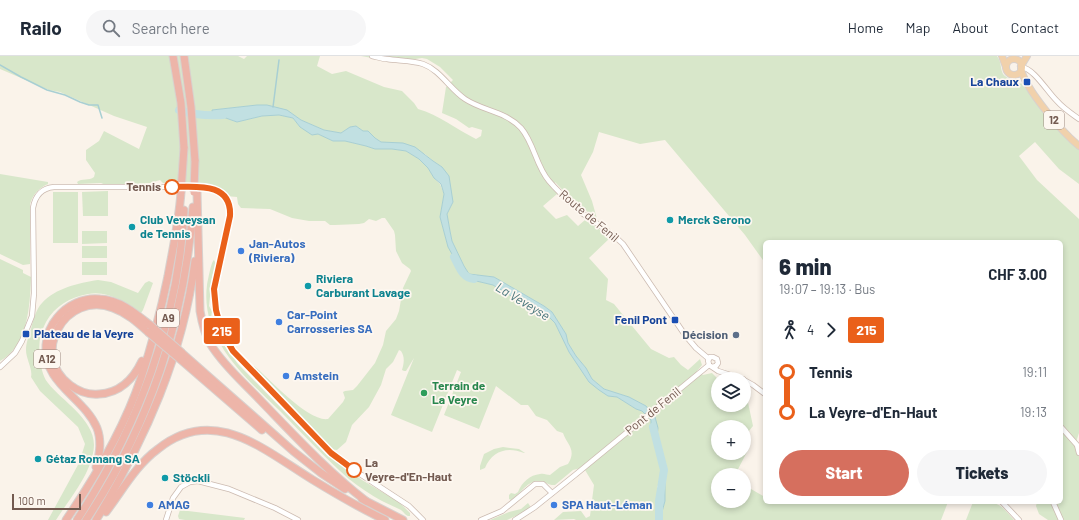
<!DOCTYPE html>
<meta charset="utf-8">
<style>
:root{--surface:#fff;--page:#f6f6f7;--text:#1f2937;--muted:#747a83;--line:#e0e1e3;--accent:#d66f5e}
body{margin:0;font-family:Barlow,sans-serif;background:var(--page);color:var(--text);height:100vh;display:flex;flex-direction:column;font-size:15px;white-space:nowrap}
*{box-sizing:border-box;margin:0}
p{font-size:13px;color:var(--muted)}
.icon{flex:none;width:22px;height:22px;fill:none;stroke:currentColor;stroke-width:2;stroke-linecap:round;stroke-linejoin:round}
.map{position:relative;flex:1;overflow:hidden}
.side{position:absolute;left:763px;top:184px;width:300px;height:264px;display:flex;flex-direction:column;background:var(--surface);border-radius:6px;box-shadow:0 2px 6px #0003}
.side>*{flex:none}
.badge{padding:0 8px;border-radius:3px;font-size:14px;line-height:26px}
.buttons{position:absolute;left:711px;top:316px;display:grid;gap:8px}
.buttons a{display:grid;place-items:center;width:40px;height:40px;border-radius:50%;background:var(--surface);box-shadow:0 2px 6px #0003;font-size:20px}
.scale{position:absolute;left:12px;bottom:10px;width:69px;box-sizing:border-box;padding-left:4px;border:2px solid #735a50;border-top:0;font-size:11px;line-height:14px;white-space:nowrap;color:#735a50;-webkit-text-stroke:3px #fdf7f0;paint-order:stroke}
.map>.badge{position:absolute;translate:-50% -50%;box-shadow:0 0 0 2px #fff}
.legs{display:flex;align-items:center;gap:6px;height:44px;padding:0 16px;font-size:13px}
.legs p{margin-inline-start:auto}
.headline{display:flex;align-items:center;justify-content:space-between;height:68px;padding:0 16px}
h1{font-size:22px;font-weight:800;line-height:30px}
.action{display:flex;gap:8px;margin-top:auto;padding:8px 16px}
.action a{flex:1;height:46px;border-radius:24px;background:var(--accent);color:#fff;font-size:16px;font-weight:800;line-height:46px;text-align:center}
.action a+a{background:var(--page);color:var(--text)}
ul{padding:0 16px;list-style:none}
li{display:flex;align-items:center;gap:14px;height:40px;font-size:15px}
li i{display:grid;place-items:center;width:6px;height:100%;margin:0 5px;background:currentColor}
li i::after{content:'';width:10px;height:10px;margin:-5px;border:3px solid;border-radius:50%;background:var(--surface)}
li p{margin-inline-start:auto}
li:first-child i{background:linear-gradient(#0000 50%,currentColor 0)}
li:last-child i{background:linear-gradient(currentColor 50%,#0000 0)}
header{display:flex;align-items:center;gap:24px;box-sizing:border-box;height:56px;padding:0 20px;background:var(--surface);border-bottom:1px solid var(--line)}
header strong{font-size:19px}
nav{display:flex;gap:22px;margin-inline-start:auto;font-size:14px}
.search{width:280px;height:36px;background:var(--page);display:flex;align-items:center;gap:10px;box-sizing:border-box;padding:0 14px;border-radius:22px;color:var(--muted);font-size:15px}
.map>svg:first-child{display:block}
.green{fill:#d8e7ca;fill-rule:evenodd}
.water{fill:#c1e0e2;stroke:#a8cfd3}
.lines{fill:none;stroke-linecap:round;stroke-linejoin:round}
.stream{stroke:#a8cfd3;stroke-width:1.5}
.river{stroke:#c1e0e2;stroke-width:8}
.minor-casing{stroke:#ccbbb1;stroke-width:6}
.major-casing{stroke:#d8d1ce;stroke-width:8}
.highway-casing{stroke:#d8d1ce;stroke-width:9}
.minor{stroke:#fff;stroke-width:4.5}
.major{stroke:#f1d1ab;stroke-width:6}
.highway{stroke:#edb5a9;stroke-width:7}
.highway-bridge-casing{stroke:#d8d1ce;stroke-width:9;stroke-linecap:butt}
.highway-bridge{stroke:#edb5a9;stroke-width:7}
.line-1-casing{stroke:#fff;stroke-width:9}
.line-1{stroke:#ea601a;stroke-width:6}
.transit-dot{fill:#1a4fb4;stroke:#fdf7f0;stroke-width:1.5}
.stop-1-dot{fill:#fff;stroke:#ea601a;stroke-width:2}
.culture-dot{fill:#0f9aa8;stroke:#fdf7f0;stroke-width:1.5}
.shop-dot{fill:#3f7fe0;stroke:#fdf7f0;stroke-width:1.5}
.service-dot{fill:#5c6f8a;stroke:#fdf7f0;stroke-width:1.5}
.leisure-dot{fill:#2e9e5b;stroke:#fdf7f0;stroke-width:1.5}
.labels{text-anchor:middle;stroke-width:3.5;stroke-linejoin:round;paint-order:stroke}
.shield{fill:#fdf7f0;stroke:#9c8980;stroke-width:1}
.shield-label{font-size:11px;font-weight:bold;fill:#735a50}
.transit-label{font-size:12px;font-weight:bold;fill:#164399;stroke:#fdf7f0;text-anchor:end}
.stop-label{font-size:12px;font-weight:bold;fill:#735a50;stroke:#fdf7f0;text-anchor:end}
.street-label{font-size:12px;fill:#735a50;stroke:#fdf7f0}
.culture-label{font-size:12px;font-weight:bold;fill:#0d838f;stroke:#fdf7f0;text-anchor:start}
.shop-label{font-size:12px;font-weight:bold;fill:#366cbe;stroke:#fdf7f0;text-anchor:start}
.service-label{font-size:12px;font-weight:bold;fill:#4e5e75;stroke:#fdf7f0;text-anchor:end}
.leisure-label{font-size:12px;font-weight:bold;fill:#27864d;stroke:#fdf7f0;text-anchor:start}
.water-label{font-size:13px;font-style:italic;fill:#49777c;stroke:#fdf7f0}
</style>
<header>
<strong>Railo</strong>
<div class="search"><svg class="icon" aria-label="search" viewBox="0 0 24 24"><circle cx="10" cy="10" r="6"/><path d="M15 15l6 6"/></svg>Search here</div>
<nav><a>Home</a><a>Map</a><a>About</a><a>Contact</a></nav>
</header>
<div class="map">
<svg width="1079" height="464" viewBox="0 0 1079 464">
<rect width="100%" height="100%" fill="#faf3ea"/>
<g class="green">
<path d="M0,0H238L244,3L247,0H320L317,10L332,18L346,15L384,31L402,35L414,47L418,53C439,59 456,73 476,83L481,80L482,74L472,71L469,72L456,63L442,57L446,31L453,24L440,11L427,3L422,2L395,6L361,0H997C1002,7 1000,12 1003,18C1007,23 1015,24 1020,28L1021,27L1068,85L1079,93V128L1059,113L1035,86L1019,100L1037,124L1079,163V377L1076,386L1079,397V464H1048L1039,458L1036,450L1037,446H1061V186H765V207L745,179L665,84L640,88L599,76L593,96L581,119L592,145L597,163L571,143L555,126L557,138L543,150L556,163L567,159L578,170L585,164L611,181L589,202L608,223L606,244L614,248L651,293L669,302L674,301L681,309L688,314L700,303L702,309L697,315L703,319L712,317L718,323V349H744V336L746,337L753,370L748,376V394L735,419H718V445H744V429L765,441V446H948L941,464H662V456L665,445V417L657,431L659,464H576L574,463L554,464L563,456L581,455L586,462L590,460L594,429L585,414L581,412L573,414L555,429C549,430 544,424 537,425C526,426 520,439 511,444L509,443V439L511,437L515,438L518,436C522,426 530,419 540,418C544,417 547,419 550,419L560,411L568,408C577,393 567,389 563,377L557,375L547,364L536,360L528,349H521L496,330L479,373L444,359L461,316L457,314L432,376L391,359L414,302L406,315H404L402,314C404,307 405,301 401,295L399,294L393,306L386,313L381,329L369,351L352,369L346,386L337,394L329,393L312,371L253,311L254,310C269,322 308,366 328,363L343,346L345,342L343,336L345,335L353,334L357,330L375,307L383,289L386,275L396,263L399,255L403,232L411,215L410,213L402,207L396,195L395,179L394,175L385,162H382L376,165L369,163L364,167L359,168L335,169H330L325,165H309L292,162L270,153L241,152L238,148L237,141L226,140L221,138L222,133L205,127H163L160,124L150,127L131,129H106L101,127L78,128L77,126C82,122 89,125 94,121L95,117L86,104V94L99,85L104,75L139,93L147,71L114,60L60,36L49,34L0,13ZM257,49H267L291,57L301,64L324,74L341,77L350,71L356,70L363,75H368L375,82L381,86L425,98L433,105L442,111L453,146L447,158L450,175L452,185L464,210L469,218L494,221L544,250L552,256L566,278L568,287L576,300L586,312L592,323L604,333L629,341L646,350L657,380L651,374V364L642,355L636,353L617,341L608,340L589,326L569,296L555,266L547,259L523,247L493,229L472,224L448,191L440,161L444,138L440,128L434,122L428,112L419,103L406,95L392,93H375L366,90L345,85H333L318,78L300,71L293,62L279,59L262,60L237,66L223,61L213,62L212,54ZM718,371H744V397H718Z"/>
<path d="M0,118L48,126V128C39,132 33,138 30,148V208L23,209L0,198Z"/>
<path d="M108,135V160H83L82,136Z"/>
<rect x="53" y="136" width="25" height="51"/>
<path d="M82,175H107V187L82,188Z"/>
<rect x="82" y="190" width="25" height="12"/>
<path d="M0,203L23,214V217L31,221C30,250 28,290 0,305Z"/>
<path d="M214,204L216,208L212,221L209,250L212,255L211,262L222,286L238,308L327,399L362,424L399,446L410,457V460H408C405,459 404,456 401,454C395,451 388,448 382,445C371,439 359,431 349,423C325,402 303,378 280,355C246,322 200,283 207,229C208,224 211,206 214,204Z"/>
<rect x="82" y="206" width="25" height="13"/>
<path d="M98,224L111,226L138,237L145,227L149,225L153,227L143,254L141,257C125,246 107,234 88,238C70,241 55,250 46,266C40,277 38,288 40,301C41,309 42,320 48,327C62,345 94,363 94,389C93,416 70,442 56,464H48L79,407L85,388L78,371L40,335L31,321C33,313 26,303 26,294C26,287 29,279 31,273C33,265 36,253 42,247C56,232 78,227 98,224Z"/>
<path d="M503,391L519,393L525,397H524C507,390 492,395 485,412L480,414V410L484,398L494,393Z"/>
<path d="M973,446C997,446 998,445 1014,464H966Z"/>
<path d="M528,447L530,450L529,454L507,464H490L509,456L521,453Z"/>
<path d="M180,454L245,462L244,464H185L179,463L178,460Z"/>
</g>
<g class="water">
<path d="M257,49H267L287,54L301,64L324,74L341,77L350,71L356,70L363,75H368L375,82L381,86L403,87L415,91L433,105L442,111L449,120L453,146L447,158L450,175L452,185L464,210L469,218L494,221L544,250L552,256L566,278L568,287L576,300L586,312L592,323L604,333L629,341L646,350L655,361L658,372L657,380L654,381L651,374V364L642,355L636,353L617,341L608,340L599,334L589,326L569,296L555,267L547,259L523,247L493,229L472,224L465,221L448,191L440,161L444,138L441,128L434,122L428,112L419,103L406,95L392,93H375L366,90L345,85H333L318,78L312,79L300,71L293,62L279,59L262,60L237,66L223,61L213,62L212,54Z"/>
<path d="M663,416L665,417V445L662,456V464H659C659,448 655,430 663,416Z"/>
</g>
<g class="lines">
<g class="stream">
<path d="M0,9L21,21L47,34L65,39L80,46L89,49H98L102,62"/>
<path d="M273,51L279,4"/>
</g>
<g class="river">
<path d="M179,54C194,59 208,60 223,59"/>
<path d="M454,201C459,210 462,222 474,223"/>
<path d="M653,371L664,414L659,445V464"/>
</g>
<g class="minor-casing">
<g id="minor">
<path d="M372,0C377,1 382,3 387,3C399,5 411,4 423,8C440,14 450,33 465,43C483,55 505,55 521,72C534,87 536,110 549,125C559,137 571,147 582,157C596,167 611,176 623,188L685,279L696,292L709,303"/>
<path d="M1021,11C1034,12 1048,37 1057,45C1063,52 1072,58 1079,63"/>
<path d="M0,311L15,297L22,285L32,260L34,237L33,152C35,140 42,132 54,131H205C216,132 227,139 230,151C232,161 227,173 225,183C220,203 214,223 214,243C215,264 224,283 237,299L331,397L354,414L409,450L423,464"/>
<path d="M712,311L716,310L718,307L717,303L713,301H710L708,304L709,309L718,315L743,323"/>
<path d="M744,324L753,329L765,338"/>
<path d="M1061,371L1077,389L1079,397"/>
<path d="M1002,446L1019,464"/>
<path d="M1053,446L1061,464"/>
<path d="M166,464L173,442L181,431L190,426L198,425L229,433L275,452L298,464"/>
<path d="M481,464L502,455L535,428H543L552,437"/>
<path d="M515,464L535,451L575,419L709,309"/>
</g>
</g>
<g class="major-casing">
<g id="major">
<path d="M1002,0L1006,11"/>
<circle cx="1014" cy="11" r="8"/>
<path d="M1021,10L1027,0"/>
<path d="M1021,13C1025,33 1063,77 1079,90"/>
</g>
</g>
<g class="highway-casing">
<g id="highway">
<path d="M173,0L181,47L184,92"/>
<path d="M184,0L191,51L195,105"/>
<path d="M197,136L200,255C202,267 205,279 211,289C224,310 244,327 260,344C294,379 327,415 366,445"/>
<path d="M182,297L293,395L321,417L345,433"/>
<path d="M180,303L262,374"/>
<path d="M142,305C134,322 120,337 99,338C89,339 78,335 70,329C29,299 65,234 113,252C127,257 137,266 148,276"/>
<path d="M96,411C100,398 102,385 97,372C84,341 43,328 46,289C47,279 51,269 57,262C67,249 84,241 100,243C120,244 135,257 150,269"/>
<path d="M362,443L403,464"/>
<path d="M106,456C122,435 136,409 158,393C214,348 264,394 313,424C336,438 360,452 385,464"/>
<path d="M66,464C96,420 124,373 141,322C152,289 161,254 168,220C173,192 179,165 181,136"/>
<path d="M77,464C137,372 179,265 184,154"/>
<path d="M86,464C149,370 185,263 193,151"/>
<path d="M96,464C145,384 183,299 195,205"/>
</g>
</g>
<use href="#minor" class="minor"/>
<use href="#major" class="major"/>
<use href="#highway" class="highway"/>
<g class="highway-bridge-casing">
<g id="highway-bridge">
<path d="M181,136L184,92"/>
<path d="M194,136L195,105"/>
<path d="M150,269L182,297"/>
<path d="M148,276L180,303"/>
</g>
</g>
<use href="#highway-bridge" class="highway-bridge"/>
</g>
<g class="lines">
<g class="line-1-casing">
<path id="line-1" d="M172,131C194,131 232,125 230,160L214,233L216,254L222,276L233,295L264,327L331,397L354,414"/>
</g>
<use href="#line-1" class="line-1"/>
</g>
<g class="transit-dot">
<rect x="1023" y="22" width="8" height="8" rx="2"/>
<rect x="671" y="260" width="8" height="8" rx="2"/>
<rect x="22" y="274" width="8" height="8" rx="2"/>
</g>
<g class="stop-1-dot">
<circle cx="172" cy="131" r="7"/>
<circle cx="354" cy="414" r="7"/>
</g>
<g class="culture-dot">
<circle cx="670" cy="164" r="4"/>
<circle cx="132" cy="171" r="4"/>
<circle cx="308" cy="230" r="4"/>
<circle cx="38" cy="403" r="4"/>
<circle cx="165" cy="422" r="4"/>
</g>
<g class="shop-dot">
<circle cx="241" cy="195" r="4"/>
<circle cx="279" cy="266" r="4"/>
<circle cx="286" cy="320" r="4"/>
<circle cx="150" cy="449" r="4"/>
<circle cx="554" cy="449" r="4"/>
</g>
<circle class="service-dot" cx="736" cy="279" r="4"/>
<circle class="leisure-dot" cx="424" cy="337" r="4"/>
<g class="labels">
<g class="shield">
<rect x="1044" y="55" width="20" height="18" rx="3"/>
<rect x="157" y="253" width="22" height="18" rx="3"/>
<rect x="34" y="294" width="26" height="18" rx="3"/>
</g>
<g class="shield-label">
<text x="1054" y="68">12</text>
<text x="168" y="266">A9</text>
<text x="47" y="307">A12</text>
</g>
<g class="transit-label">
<text x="1019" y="30">La Chaux</text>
<text x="667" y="268">Fenil Pont</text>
<text x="34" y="282" text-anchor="start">Plateau de la Veyre</text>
</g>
<g class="stop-label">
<text x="161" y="135">Tennis</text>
<text x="365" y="411" text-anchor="start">La<tspan x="365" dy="14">Veyre-d'En-Haut</tspan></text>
</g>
<g class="street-label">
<text transform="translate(589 160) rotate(40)" y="4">Route de Fenil</text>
<text transform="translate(653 355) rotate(-39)" y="4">Pont de Fenil</text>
</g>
<g class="culture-label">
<text x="140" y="168">Club Veveysan<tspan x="140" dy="14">de Tennis</tspan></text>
<text x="678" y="168">Merck Serono</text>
<text x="316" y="227">Riviera<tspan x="316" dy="14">Carburant Lavage</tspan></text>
<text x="46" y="407">Gétaz Romang SA</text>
<text x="173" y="426">Stöckli</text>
</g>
<g class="shop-label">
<text x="249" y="192">Jan-Autos<tspan x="249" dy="14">(Riviera)</tspan></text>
<text x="287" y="263">Car-Point<tspan x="287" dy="14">Carrosseries SA</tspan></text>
<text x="294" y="324">Amstein</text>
<text x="158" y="453">AMAG</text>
<text x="562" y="453">SPA Haut-Léman</text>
</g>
<g class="service-label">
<text x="728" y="283">Décision</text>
</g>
<g class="leisure-label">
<text x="432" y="334">Terrain de<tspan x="432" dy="14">La Veyre</tspan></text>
</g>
<g class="water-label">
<text transform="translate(523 245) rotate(31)" y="5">La Veveyse</text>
</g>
</g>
</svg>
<div class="buttons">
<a><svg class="icon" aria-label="layers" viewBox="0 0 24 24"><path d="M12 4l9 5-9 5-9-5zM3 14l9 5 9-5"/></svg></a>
<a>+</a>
<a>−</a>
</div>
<div class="scale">100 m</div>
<b class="badge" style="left:222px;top:275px;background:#ea601a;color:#fff">215</b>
<section class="side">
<div class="headline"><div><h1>6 min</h1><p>19:07 – 19:13 · Bus</p></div><b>CHF 3.00</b></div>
<div class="legs"><svg class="icon" aria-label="walk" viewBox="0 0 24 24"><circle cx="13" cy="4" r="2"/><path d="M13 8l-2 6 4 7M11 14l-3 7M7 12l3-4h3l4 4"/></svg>4<svg class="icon" aria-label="forward" viewBox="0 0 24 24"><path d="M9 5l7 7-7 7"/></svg><b class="badge" style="background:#ea601a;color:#fff">215</b></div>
<ul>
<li><i style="color:#ea601a"></i><b>Tennis</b><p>19:11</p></li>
<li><i style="color:#ea601a"></i><b>La Veyre-d'En-Haut</b><p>19:13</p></li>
</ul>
<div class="action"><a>Start</a><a>Tickets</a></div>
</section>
</div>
